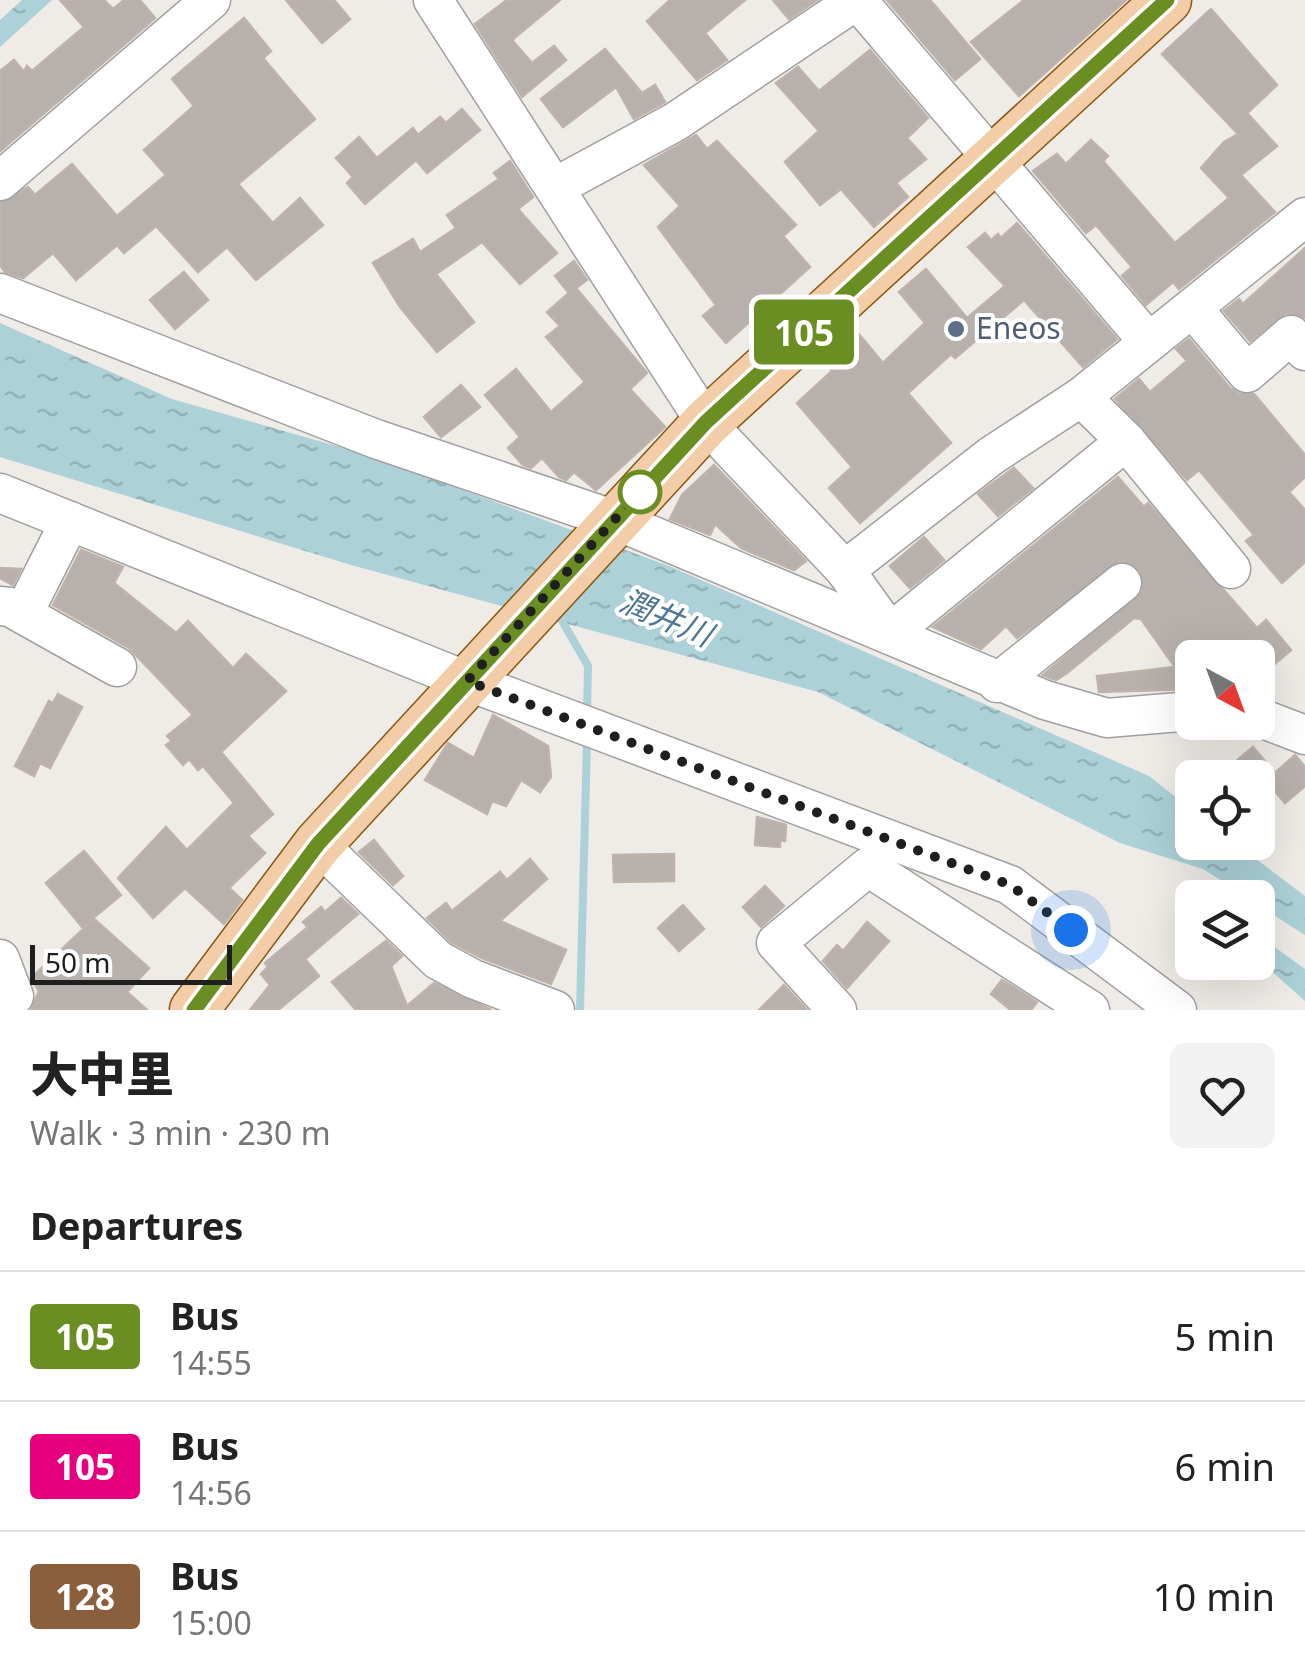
<!DOCTYPE html>
<meta charset="utf-8">
<style>
:root{--surface:#fff;--page:#f2f2f2;--text:#222;--muted:#767676;--line:#e0e0e0}
body{margin:0;font-family:"Noto Sans","Noto Sans JP",sans-serif;background:var(--page);color:var(--text);height:100vh;display:flex;flex-direction:column;font-size:38px;white-space:nowrap}
*{box-sizing:border-box;margin:0}
p{font-size:32px;color:var(--muted)}
.icon{flex:none;width:55px;height:55px;fill:none;stroke:currentColor;stroke-width:2;stroke-linecap:round;stroke-linejoin:round}
.map{position:relative;height:1010px;overflow:hidden}
.side{display:flex;flex-direction:column;background:var(--surface);flex:1}
.side>*{flex:none}
.badge{padding:0 20px;border-radius:8px;font-size:35px;line-height:65px}
.needle{width:65px;rotate:139deg}
.fabs{position:absolute;left:1175px;top:640px;display:grid;gap:20px}
.fabs a{display:grid;place-items:center;width:100px;height:100px;border-radius:15px;background:var(--surface);box-shadow:0 10px 40px #0002;font-size:50px}
.scale{position:absolute;left:30px;bottom:25px;width:202px;box-sizing:border-box;padding-left:10px;border:5px solid #1f1f1f;border-top:0;font-size:28px;line-height:35px;white-space:nowrap;color:#1f1f1f;-webkit-text-stroke:8px #fff;paint-order:stroke}
.you{position:absolute;width:50px;height:50px;margin:-25px;border:8px solid #fff;border-radius:50%;background:#1a73e8;box-shadow:0 0 0 15px #1a73e833}
.map>.badge{position:absolute;translate:-50% -50%;box-shadow:0 0 0 5px #fff}
h2{padding:0 30px;font-size:38px;line-height:90px}
.round{display:grid;place-items:center;flex:none;width:105px;height:105px;border-radius:15px;background:var(--page)}
.overview{display:flex;align-items:center;justify-content:space-between;height:170px;padding:0 30px}
h1{font-size:48px;font-weight:800;line-height:75px}
ul{padding:0;list-style:none}
li{display:flex;align-items:center;gap:30px;height:130px;padding:0 30px;border-top:2px solid var(--line)}
li div{flex:1}
li b{display:block;font-size:38px}
li em{font-style:normal}
li .badge{min-width:110px;font-weight:700;text-align:center}
.map>svg:first-child{display:block}
.water{fill:url(#water-ripples)}
.lines{fill:none;stroke-linecap:round;stroke-linejoin:round}
.stream{stroke:#acd1d8;stroke-width:8}
.building{fill:#b8b0ac;stroke:#bfb2aa;stroke-width:2.5}
.minor-casing{stroke:#a0a0a0;stroke-width:41}
.major-casing{stroke:#8a5810;stroke-width:51}
.minor{stroke:#fff;stroke-width:38}
.major{stroke:#f2cda8;stroke-width:48}
.line-casing{stroke:#fff;stroke-width:22}
.line{stroke:#6b8e23;stroke-width:15}
.walk{stroke:#1f1f1f;stroke-width:10;stroke-dasharray:0 18}
.service-dot{fill:#5c6f8a;stroke:#fff;stroke-width:4}
.stop-dot{fill:#fff;stroke:#6b8e23;stroke-width:5}
.labels{text-anchor:middle;stroke-width:8;stroke-linejoin:round;paint-order:stroke}
.service-label{font-size:30px;fill:#4e5e75;stroke:#fff;text-anchor:start}
.water-label{font-size:32px;font-style:italic;fill:#4f7896;stroke:#fff}
</style>
<div class="map">
<svg width="1305" height="1010" viewBox="0 0 1305 1010">
<defs>
<pattern id="water-ripples" width="26" height="14" patternUnits="userSpaceOnUse" patternTransform="scale(2.5)"><rect width="26" height="14" fill="#acd1d8"/><path d="M2 4q2-2 4 0t4 0M15 11q2-2 4 0t4 0" fill="none" stroke="#94b3b9"/></pattern>
</defs>
<rect width="100%" height="100%" fill="#efebe7"/>
<g class="water">
<path d="M22,0H52L0,47V20Z"/>
<path d="M0,323L172,399L368,455L669,566L1149,776L1192,810V842L1235,843L1305,896V935L1258,905V898L1247,897L1203,869L1120,843L818,692L351,565L0,457Z"/>
<path d="M1258,935L1305,969V1001L1258,959Z"/>
</g>
<g class="lines">
<g class="stream">
<path d="M560,617L588,666L587,716"/>
<path d="M580,1010L587,740"/>
</g>
</g>
<g class="building">
<path d="M60,0H104L113,9L124,0H140L155,18L0,151V71L14,60L24,72L27,66L32,71L84,27Z"/>
<path d="M286,0H334L350,19L322,43Z"/>
<path d="M507,0H560L512,40L532,63L554,46L566,60L522,97L475,24Z"/>
<path d="M670,0H745L705,33L727,60L697,80L647,21Z"/>
<path d="M773,0H817L789,19Z"/>
<path d="M887,0H930L980,59L955,80Z"/>
<path d="M1024,0H1126L1019,96L971,42Z"/>
<path d="M1211,9L1277,85L1247,113L1277,146L1241,175L1275,212L1179,289L1173,282L1146,305L1122,276L1132,267L1096,225L1086,233L1033,171L1057,154L1066,164L1091,140L1108,156L1103,161L1175,243L1229,198L1201,168L1224,142L1238,134L1162,54Z"/>
<path d="M244,18L271,51L263,58L315,119L238,184L273,223L300,198L323,225L256,280L227,247L198,272L156,226L124,253L117,245L76,280L53,253L23,278L5,272L0,265V203L28,187L35,195L72,164L117,216L166,175L144,150L194,106L172,79Z"/>
<path d="M605,49L642,93L655,85L665,102L634,119L616,87L563,127L541,99Z"/>
<path d="M870,50L928,118L907,138L926,159L896,183L908,197L874,227L841,189L820,205L785,162L819,131L776,83L798,67L819,91Z"/>
<path d="M462,109L480,130L427,173L416,160L365,204L347,183L353,177L336,158L359,137L377,158L413,128L418,135L440,117L446,123Z"/>
<path d="M696,135L707,149L717,141L796,225L783,236L810,267L726,343L703,316L716,305L658,227L680,206L644,165Z"/>
<path d="M510,161L533,197L518,209L557,253L520,284L482,242L436,274L474,322L437,352L400,307L373,263L413,239L420,252L456,228L447,215L499,179L494,173Z"/>
<path d="M1017,223L1117,339L1083,367L1024,300L955,358L951,354L908,393L951,443L860,523L829,488L852,467L797,403L832,371L819,356L852,326L883,363L925,323L899,292L926,269L967,318L1005,286L968,247L985,233L991,240L998,234L1001,238Z"/>
<path d="M1305,248V318L1286,313L1250,341L1224,311L1239,299L1243,304Z"/>
<path d="M574,261L587,280L576,288L647,373L630,389L665,427L596,490L574,472L566,480L559,477L542,458L531,468L523,465L508,448L520,437L485,395L516,369L551,412L585,382L546,337L560,326L547,312L569,293L555,276Z"/>
<path d="M184,272L208,300L175,329L150,300Z"/>
<path d="M1189,339L1230,388L1240,394H1254L1305,455V477L1289,492L1305,510V562L1282,583L1246,541L1254,535L1199,470L1187,480L1115,399L1139,379L1150,392L1187,361L1176,349Z"/>
<path d="M461,385L480,407L441,437L424,417Z"/>
<path d="M714,465L806,561L794,570L741,548L715,524L710,535L670,519L682,495Z"/>
<path d="M1014,468L1033,488L998,516L978,494Z"/>
<path d="M1118,477L1144,507L1148,503L1257,628L1266,620L1291,650L1258,678V658H1192V689L1099,692L1097,676L1175,667L1141,619L1134,618L1067,673L1056,680L1043,675L1142,592L1140,570L1120,561L1017,638L1006,626L981,649L933,627Z"/>
<path d="M924,537L944,560L910,588L890,566Z"/>
<path d="M81,550L123,567L114,583L176,633L188,621L233,668L246,654L286,691L221,752L273,814L248,836L265,853L229,888L242,900L224,924L185,888L153,918L118,878L166,827L187,850L234,803L203,766L198,770L189,759L183,765L166,745L172,741L167,736L193,715L129,648L53,605Z"/>
<path d="M0,568L21,569L13,585L0,578Z"/>
<path d="M58,694L82,707L50,768L40,763L34,776L15,766L49,701L53,703Z"/>
<path d="M493,715L548,746L551,777L540,792L521,780L506,806L492,801L487,814L425,780L448,743L474,758Z"/>
<path d="M1253,747L1275,773L1295,755L1305,767V786L1285,803L1266,781L1270,778H1246L1234,763Z"/>
<path d="M757,817L786,825L785,841L780,840V847L755,845Z"/>
<path d="M374,840L403,876L393,885L359,852Z"/>
<path d="M84,851L121,895L82,927L46,883Z"/>
<path d="M674,854V881L614,882L613,855Z"/>
<path d="M530,859L547,879L500,921L566,950L551,984L482,958L451,942L427,918L446,903L452,911L500,872L507,880Z"/>
<path d="M765,886L784,906L761,927L743,907Z"/>
<path d="M341,898L358,914L305,959L319,976L278,1010H250L270,985L261,974L268,967L265,963L308,927L303,922L321,907L325,912Z"/>
<path d="M683,905L704,929L679,951L658,928Z"/>
<path d="M94,919L149,968L127,992L147,1010H31L39,991L31,978Z"/>
<path d="M867,922L889,941L847,988L823,961L837,945L843,951Z"/>
<path d="M386,941L402,956L391,966L407,1006L434,983L491,1010H356L332,982Z"/>
<path d="M1002,980L1037,1002L1031,1010H1011L991,994Z"/>
<path d="M784,985L807,1010H759Z"/>
</g>
<g class="lines">
<g class="minor-casing">
<g id="minor">
<path d="M433,0L706,423L845,570L890,633"/>
<path d="M857,0L1147,340"/>
<path d="M0,181L211,0"/>
<path d="M557,186L675,122L857,0"/>
<path d="M0,293L376,439L615,520L1045,700L1107,718L1192,711"/>
<path d="M1194,310L1247,373L1291,335L1305,351"/>
<path d="M1081,397L1126,441L1231,569"/>
<path d="M0,493L467,681L1010,885L1177,1010"/>
<path d="M845,570L991,456L1081,397L1305,217"/>
<path d="M0,606L10,607L117,667"/>
<path d="M23,614L70,521"/>
<path d="M890,633L1126,441"/>
<path d="M997,683L1122,583"/>
<path d="M1258,717L1305,735"/>
<path d="M318,844L438,960L473,979L555,1010"/>
<path d="M0,959L14,996L1,1010"/>
<path d="M837,1010L776,943L868,867L1090,1010"/>
</g>
</g>
<g class="major-casing">
<path id="major" d="M194,1010L318,844L706,423L1167,0"/>
</g>
<use href="#minor" class="minor"/>
<use href="#major" class="major"/>
</g>
<g class="lines">
<g class="line-casing">
<path id="line" d="M194,1010L318,844L706,422L1167,0"/>
</g>
<use href="#line" class="line"/>
<path class="walk" d="M640,492L467,681L1010,885L1071,930"/>
</g>
<circle class="service-dot" cx="956" cy="329" r="10"/>
<circle class="stop-dot" cx="640" cy="492" r="20"/>
<g class="labels">
<g class="service-label">
<text x="976" y="339">Eneos</text>
</g>
<g class="water-label">
<text transform="translate(666 618) rotate(23)" y="11">潤井川</text>
</g>
</g>
</svg>
<div class="fabs">
<a><svg class="needle" viewBox="-14 -14 28 28"><path d="M0-13l5 13h-10z" fill="#e53935"/><path d="M0 13l5-13h-10z" fill="#767676"/></svg></a>
<a><svg class="icon" aria-label="locate" viewBox="0 0 24 24"><circle cx="12" cy="12" r="6"/><path d="M12 2v4M12 18v4M2 12h4M18 12h4"/></svg></a>
<a><svg class="icon" aria-label="layers" viewBox="0 0 24 24"><path d="M12 4l9 5-9 5-9-5zM3 14l9 5 9-5"/></svg></a>
</div>
<div class="scale">50 m</div>
<div class="you" style="left:1071px;top:930px"></div>
<b class="badge" style="left:804px;top:332px;background:#6b8e23;color:#fff">105</b>
</div>
<section class="side">
<div class="overview"><div><h1>大中里</h1><p>Walk · 3 min · 230 m</p></div><a class="round"><svg class="icon" aria-label="heart" viewBox="0 0 24 24"><path d="M12 20l-8-8c-3-5 5-10 8-4 3-6 11-1 8 4z"/></svg></a></div>
<h2>Departures</h2>
<ul>
<li><span class="badge" style="background:#6b8e23;color:#fff">105</span><div><b>Bus</b><p>14:55</p></div><em>5 min</em></li>
<li><span class="badge" style="background:#e6007e;color:#fff">105</span><div><b>Bus</b><p>14:56</p></div><em>6 min</em></li>
<li><span class="badge" style="background:#8b5e3c;color:#fff">128</span><div><b>Bus</b><p>15:00</p></div><em>10 min</em></li>
</ul>
</section>
